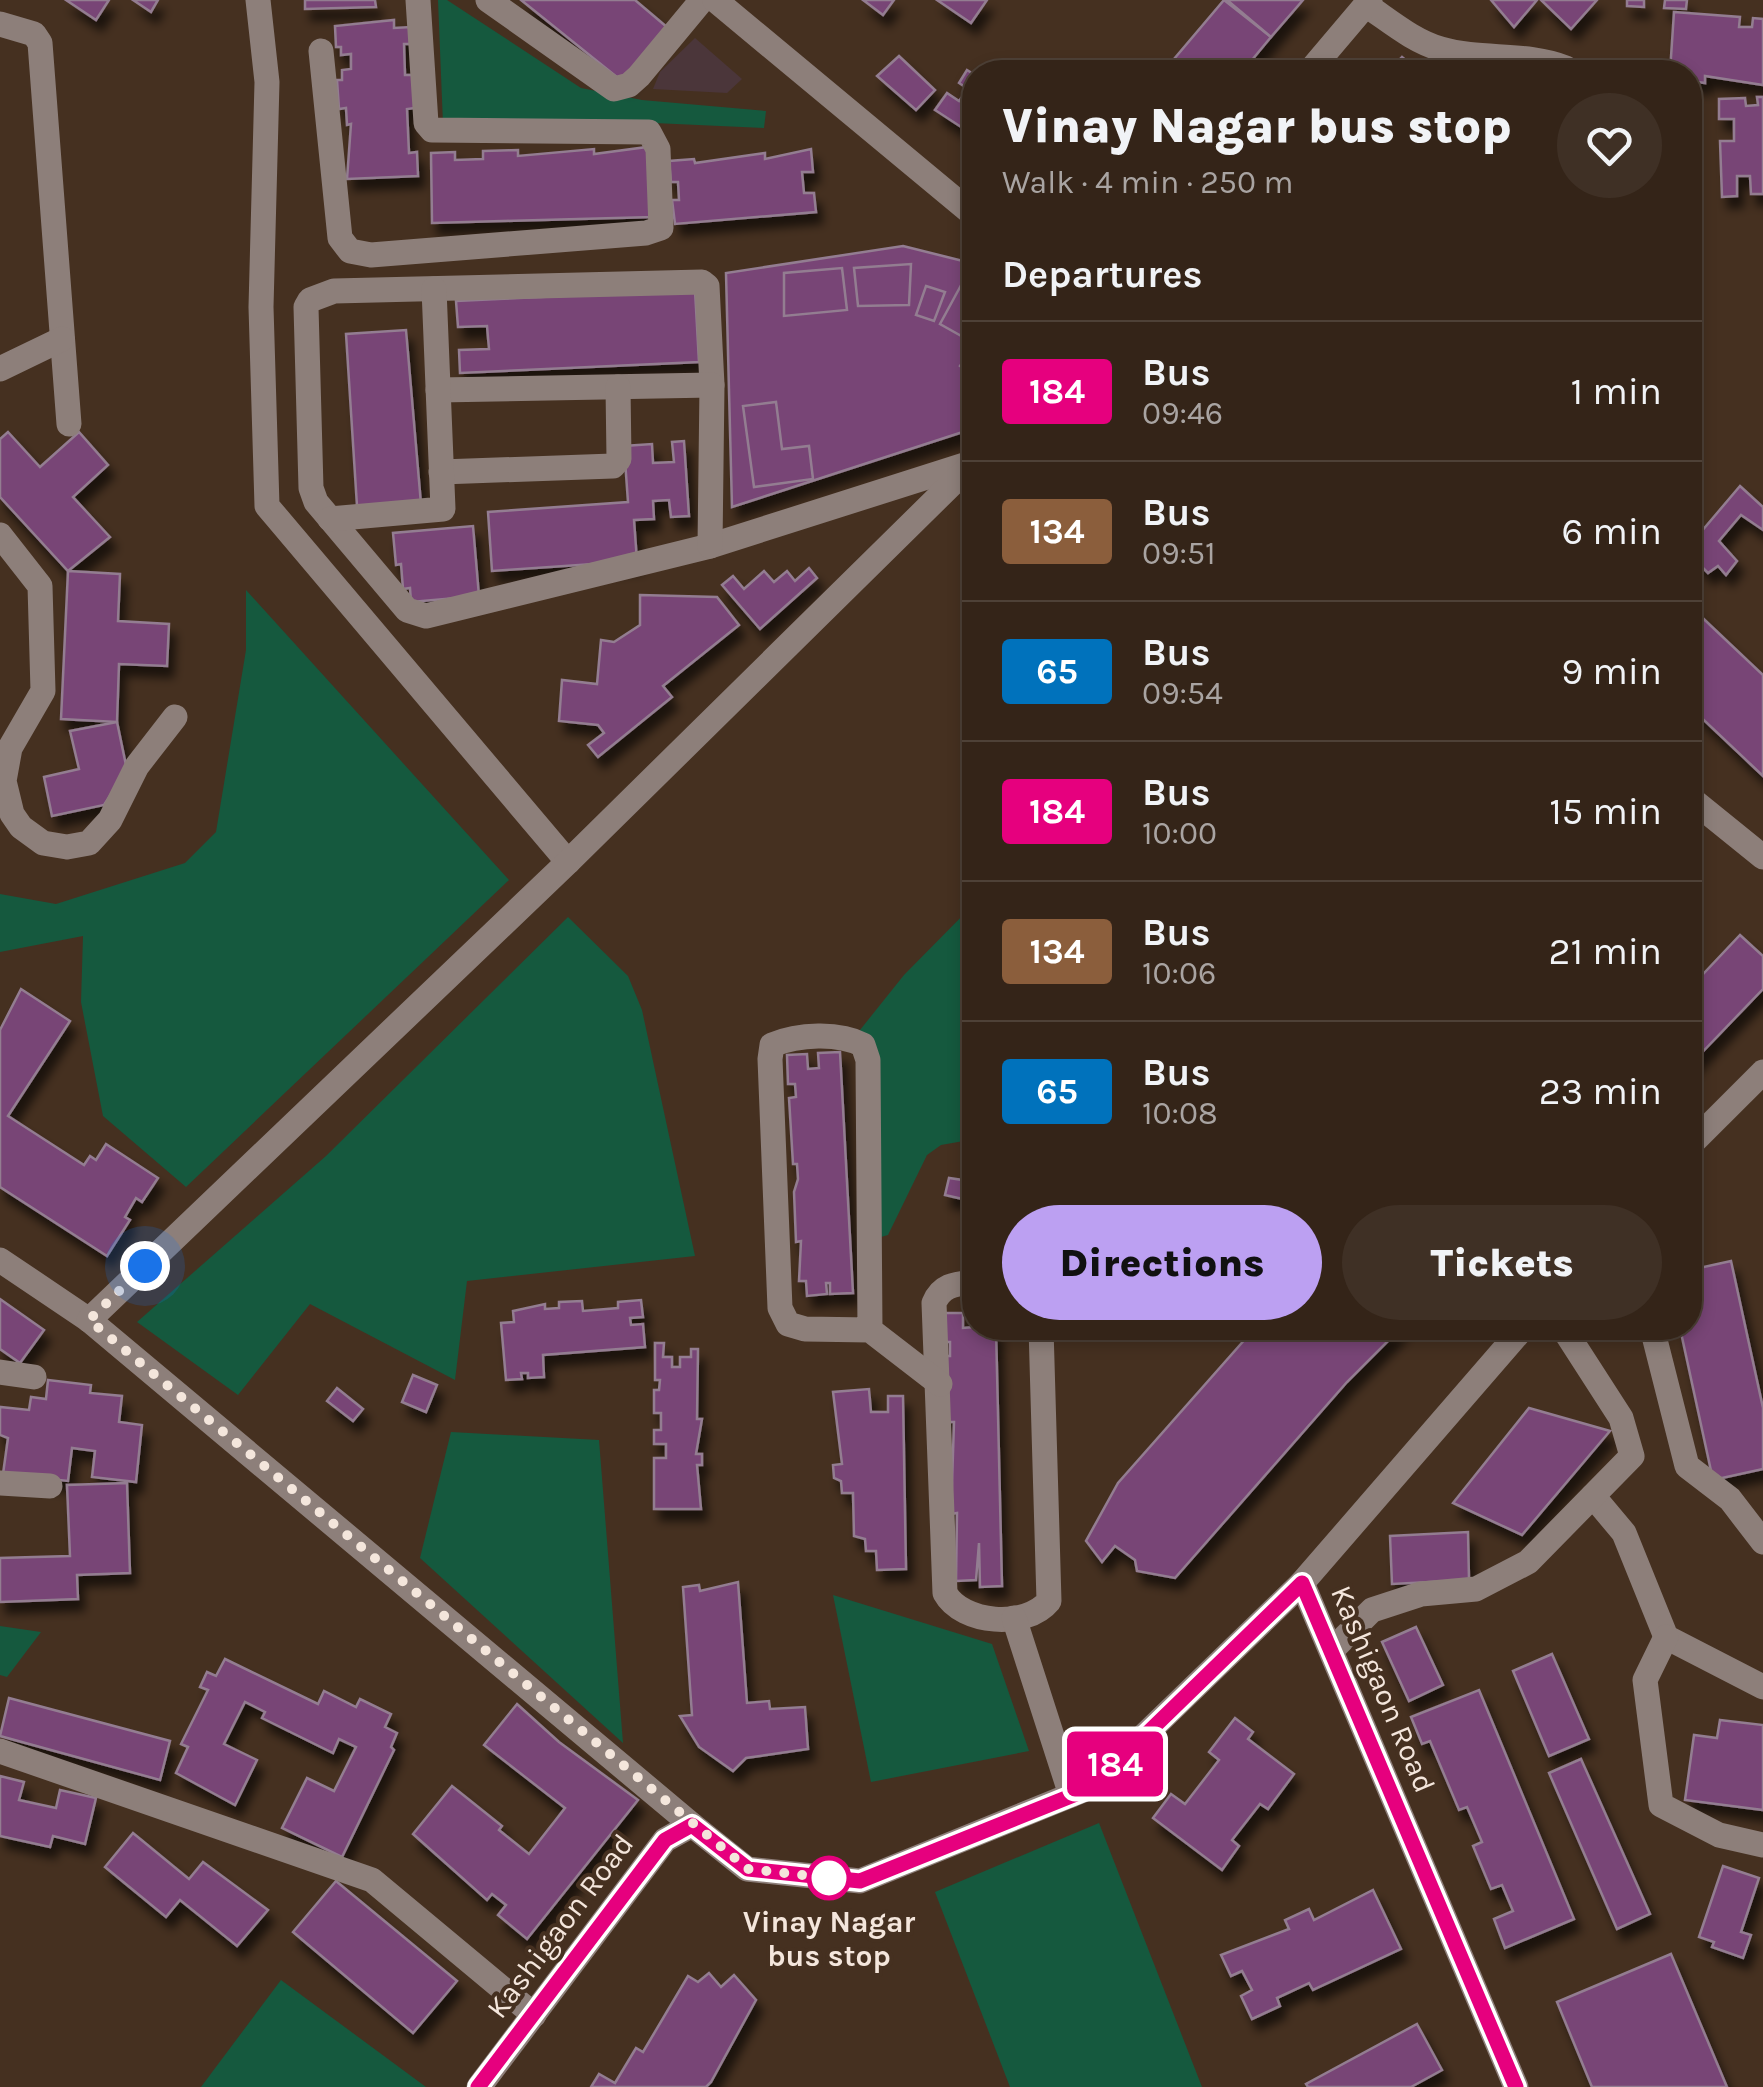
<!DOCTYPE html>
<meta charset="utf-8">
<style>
:root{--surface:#342418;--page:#3f3025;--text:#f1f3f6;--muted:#a9a4a2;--line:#4e4137;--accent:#bca0f2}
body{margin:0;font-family:Karla,sans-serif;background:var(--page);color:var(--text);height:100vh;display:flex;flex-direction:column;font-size:38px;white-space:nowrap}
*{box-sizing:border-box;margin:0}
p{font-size:32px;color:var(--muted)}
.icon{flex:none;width:55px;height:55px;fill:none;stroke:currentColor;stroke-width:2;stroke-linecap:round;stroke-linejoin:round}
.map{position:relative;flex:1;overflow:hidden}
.drawer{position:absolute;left:962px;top:60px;width:740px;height:1280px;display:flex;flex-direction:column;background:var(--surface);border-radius:40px;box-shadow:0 5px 15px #0003,0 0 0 2px var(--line)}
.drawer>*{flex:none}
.badge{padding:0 20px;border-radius:8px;font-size:35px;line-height:65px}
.you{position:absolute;width:50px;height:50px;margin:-25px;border:8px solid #fff;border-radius:50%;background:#1a73e8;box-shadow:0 0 0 15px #1a73e833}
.map>.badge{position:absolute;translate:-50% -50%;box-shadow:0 0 0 5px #fff}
h2{padding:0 40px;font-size:38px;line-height:90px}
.round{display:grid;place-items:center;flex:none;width:105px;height:105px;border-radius:52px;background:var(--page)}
.head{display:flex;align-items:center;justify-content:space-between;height:170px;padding:0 40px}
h1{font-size:48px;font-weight:800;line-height:75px}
.primary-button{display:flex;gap:20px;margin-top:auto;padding:20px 40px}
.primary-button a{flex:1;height:115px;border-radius:60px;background:var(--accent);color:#111;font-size:40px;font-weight:800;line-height:115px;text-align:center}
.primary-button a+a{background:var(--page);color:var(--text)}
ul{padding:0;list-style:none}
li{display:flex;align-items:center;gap:30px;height:140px;padding:0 40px;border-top:2px solid var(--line)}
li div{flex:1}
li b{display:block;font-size:38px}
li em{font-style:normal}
li .badge{min-width:110px;font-weight:700;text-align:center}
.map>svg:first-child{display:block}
.industrial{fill:#4b363a}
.green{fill:#15593e}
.building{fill:#784576;stroke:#937d91;stroke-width:2.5;filter:url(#shadow)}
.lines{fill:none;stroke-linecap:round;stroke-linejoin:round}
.minor{stroke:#8d7f7a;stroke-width:25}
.line-casing{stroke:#fff;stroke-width:22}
.line{stroke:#e6007e;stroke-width:15}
.walk{stroke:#f4e6dc;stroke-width:10;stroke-dasharray:0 18}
.stop-dot{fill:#fff;stroke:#e6007e;stroke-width:5}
.labels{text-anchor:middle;stroke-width:8;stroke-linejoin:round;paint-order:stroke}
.street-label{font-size:30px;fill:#f4e6dc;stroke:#453020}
.stop-label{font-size:30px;font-weight:bold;fill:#f4e6dc;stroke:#453020}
</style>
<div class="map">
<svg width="1763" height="2087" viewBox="0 0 1763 2087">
<defs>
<filter id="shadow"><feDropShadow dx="6" dy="11" stdDeviation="5" flood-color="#0009"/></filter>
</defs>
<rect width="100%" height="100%" fill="#453020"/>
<path class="industrial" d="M695,38L742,79L727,93L653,89L660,72Z"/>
<g class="green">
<path d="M438,0H447L581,88L642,100L766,111L764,128L588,120L443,124Z"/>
<path d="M246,590L509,880L186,1187L103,1116L81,1002L83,936L0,952V894L56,904L185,863L216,832L246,650Z"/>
<path d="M975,903V1139L941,1145L927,1155L888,1235L874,1239L860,1030L904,975Z"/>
<path d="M568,917L628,976L642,1010L695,1256L467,1281L455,1380L310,1304L238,1395L137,1322L326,1156Z"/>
<path d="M451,1432L599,1440L623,1743L420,1558Z"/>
<path d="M833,1595L992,1644L1029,1751L871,1782Z"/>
<path d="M0,1626L41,1632L7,1677L0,1675Z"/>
<path d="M1099,1823L1202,2087H1010L935,1892Z"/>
<path d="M281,1980L426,2087H201Z"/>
</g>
<g class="building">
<path d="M66,0H109L96,20Z"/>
<path d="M133,0H158L151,12Z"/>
<path d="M305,0H375L376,7L305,9Z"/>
<path d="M521,0H635L668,28L623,82Z"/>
<path d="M863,0H894L883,15Z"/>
<path d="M937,0H987L971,23Z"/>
<path d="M1224,0L1271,37L1242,72H1163Z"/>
<path d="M1227,0H1303L1271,37Z"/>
<path d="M1491,0H1537L1514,27Z"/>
<path d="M1541,0H1597L1571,29Z"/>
<path d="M1627,0H1644V7L1627,6Z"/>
<path d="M1665,0H1687L1686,9L1664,8Z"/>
<path d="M1674,12L1740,17L1739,27H1752L1753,18L1763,19V85L1705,76V83L1690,81V72H1670Z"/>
<path d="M394,20V28L411,27L412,44H404L405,75H414L415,108L407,109L409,153L417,152L418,176L347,179L351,124L347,125L346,108L339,109L337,80H342V70L351,69V54L341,55V47H336L335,26Z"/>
<path d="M899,56L935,90L916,110L877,76Z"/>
<path d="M1402,57L1420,72H1388Z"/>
<path d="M1465,68L1506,72H1464Z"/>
<path d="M967,70L975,75V136L935,110L947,93L959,101L968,89L959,83Z"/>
<path d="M1757,97H1763V194H1751L1750,176H1737V196L1722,197L1720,141H1734V119H1719V99L1745,98L1746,106L1758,105Z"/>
<path d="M647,147L653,217L432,223L431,153L455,152V160L483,159V151L518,150V156L594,149V154Z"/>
<path d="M811,149L813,172H802L804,193H814L816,212L675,224L672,200H679L678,182H671L669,161L694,159L695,163L765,153V159Z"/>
<path d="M903,246L975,264V428L732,507L726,273Z"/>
<path d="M911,264L909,305L858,306L854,268Z"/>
<path d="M842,268L847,310L784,316V273Z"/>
<path d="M965,278L975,284V320L965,338L940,324Z"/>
<path d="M926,286L945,292L934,321L916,315Z"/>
<path d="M695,290L699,362L460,373L459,350L489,349L487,326L458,327L456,301Z"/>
<path d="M406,330L421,504L357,506L346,334Z"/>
<path d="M975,344V377L960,366Z"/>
<path d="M776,402L782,449L809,446L813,479L754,487L743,406Z"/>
<path d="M8,432L40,467L79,432L108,465L73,497L110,537L68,571L0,497V439Z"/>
<path d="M684,441L689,516L671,517L669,500L653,501L654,519L634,520L637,561L492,571L488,512L628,502L624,446L652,444L653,463L674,462L672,442Z"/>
<path d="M1740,486L1763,507V530L1741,515L1719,541L1737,561L1726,575L1718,566L1708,573L1690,555V545Z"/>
<path d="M473,526L479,596L411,602L410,588L403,589L401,564L396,565L393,533Z"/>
<path d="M809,568L817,578L760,629L722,585L733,576L744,589L764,571L774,582L787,571L795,581Z"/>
<path d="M68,571L120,574L118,621L169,624L167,666L119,664L117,722L61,719Z"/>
<path d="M640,595L717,597L739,625L663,686L672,697L598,757L588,745L604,733L598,725L559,721L562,680L597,684L601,640L614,642L640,625Z"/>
<path d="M1690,606L1763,675V776L1690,707Z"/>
<path d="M117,722L127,770L104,805L52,816L44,777L79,769L70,731Z"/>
<path d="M1740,935L1763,956V989L1690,1065V988Z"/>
<path d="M21,989L70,1021L8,1116L84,1165L90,1156L96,1160L106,1144L158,1178L142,1202L136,1198L125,1217L130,1220L107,1256L0,1187V1030Z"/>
<path d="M840,1052L853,1293L830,1294V1283H826L827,1294L807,1296L806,1281H799L801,1241L796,1242L794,1192L798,1179L797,1164H793L789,1098L796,1097L795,1084H788L787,1055L807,1054L808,1069L819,1068L818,1053Z"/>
<path d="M969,1149L975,1150V1228L962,1226L967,1200L945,1195L949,1178L963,1180Z"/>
<path d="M1731,1261L1763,1408V1469L1713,1480L1680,1328H1690V1270Z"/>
<path d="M0,1299L44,1330L20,1363L0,1349Z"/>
<path d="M641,1300L643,1317L630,1318L631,1325L643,1324L645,1347L543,1355L544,1377L528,1378V1373H521L522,1379L506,1380L501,1323L514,1322L513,1311L545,1304V1309L559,1308V1302L582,1301L583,1311L618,1308V1302Z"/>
<path d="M974,1312L975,1328H996L1002,1586L980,1587L979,1543L976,1580L956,1581L957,1513L951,1514L954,1422H945L944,1356H950V1342H943V1313H963V1328L974,1327Z"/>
<path d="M1255,1328H1401L1347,1382L1175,1578L1137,1571L1135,1560L1115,1546L1102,1562L1086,1541L1118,1483Z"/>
<path d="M655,1343H664L663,1357H672V1367H680V1357H691V1349H698L697,1419H702L696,1454H702V1465H697L701,1509H654V1458H666V1444H654V1430H661V1413H654V1390H659L660,1380H655Z"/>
<path d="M413,1375L437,1385L426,1412L402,1402Z"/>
<path d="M48,1380L91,1385L90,1393L122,1396L119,1422L142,1425L136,1482L92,1477L95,1451L72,1448L68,1481L3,1474L8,1438L0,1435V1407L29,1410L31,1397L46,1399Z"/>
<path d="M337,1388L363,1409L353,1421L327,1401Z"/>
<path d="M869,1389L871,1412H888V1396H903L906,1569L877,1570L876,1551H866L865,1539L854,1536L853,1493H842L841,1481L834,1478L833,1465L842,1464L833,1392Z"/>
<path d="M1529,1408L1610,1431L1522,1535L1453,1503Z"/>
<path d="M127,1483L130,1573L77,1575L78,1599L0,1602V1558L70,1556L67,1485Z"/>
<path d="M1468,1532L1469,1580L1392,1584L1390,1536Z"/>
<path d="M738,1582L747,1703L769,1701L770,1709L805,1707L808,1749L746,1758L733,1771L699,1747L680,1716L692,1715L683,1587L699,1585L700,1591Z"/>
<path d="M1416,1627L1443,1685L1409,1701L1382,1642Z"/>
<path d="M1552,1654L1589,1739L1549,1756L1513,1671Z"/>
<path d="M225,1659L318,1704L324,1691L356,1707L360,1699L391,1714L385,1727L397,1733L391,1747L394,1750L342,1857L282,1828L307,1778L334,1791L356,1747L339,1739L333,1753L262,1718L265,1712L245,1702L224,1744L257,1760L235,1805L176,1773L188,1747L181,1744L208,1690L200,1687L207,1672L216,1676Z"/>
<path d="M1479,1690L1574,1919L1505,1948L1494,1919L1513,1911L1502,1885L1491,1889L1473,1846L1482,1842L1467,1807L1459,1810L1430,1741L1422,1744L1411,1717Z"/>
<path d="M9,1698L170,1741L160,1780L0,1736Z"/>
<path d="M517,1704L559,1742L638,1800L527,1939L498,1915L506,1905L492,1894L487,1900L413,1834L452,1786L502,1826L499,1830L529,1854L565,1808L484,1745Z"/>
<path d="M1235,1718L1253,1732L1248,1739L1294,1774L1268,1809L1260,1804L1232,1840L1239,1846L1222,1870L1153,1818L1171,1794L1185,1804L1219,1760L1209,1752Z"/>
<path d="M1720,1720L1763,1725V1810L1685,1800L1694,1735L1717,1738Z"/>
<path d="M1581,1759L1650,1914L1617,1929L1549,1773Z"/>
<path d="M0,1776L24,1782L19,1800L56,1808L60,1790L96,1798L85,1844L53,1836L50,1847L0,1836Z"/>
<path d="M133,1833L189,1879L203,1862L268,1910L237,1946L180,1900L166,1917L105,1867Z"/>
<path d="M1723,1866L1759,1878L1741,1932L1751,1935L1743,1958L1712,1947L1714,1942L1699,1937Z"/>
<path d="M336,1881L457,1981L413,2033L293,1932Z"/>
<path d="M1373,1890L1401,1949L1313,1990L1309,1983L1277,1998L1280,2006L1252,2019L1241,1996L1252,1990L1242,1971L1231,1976L1221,1955L1289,1929L1285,1920L1309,1909L1314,1920Z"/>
<path d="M1671,1954L1727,2087H1592L1557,2002Z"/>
<path d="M709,1973L721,1987L734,1975L756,2000L711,2082L706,2087H591L599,2074L615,2083L636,2048L643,2052L688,1976L698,1982Z"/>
<path d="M1417,2024L1442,2070L1411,2087H1308L1306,2084Z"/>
</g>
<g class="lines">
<g class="minor">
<path d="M258,0L267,82L261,307L267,506L568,862"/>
<path d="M488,0L614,89L629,85L639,76L702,0"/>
<path d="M715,0L975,216"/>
<path d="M1366,5C1390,21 1413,41 1441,49C1482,61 1526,52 1566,68L1567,72"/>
<path d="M0,24L34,34L40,43L69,424"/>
<path d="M321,51L340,238L350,251L371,255L646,233L661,228L658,149L649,132L432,130L426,123L418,0"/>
<path d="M1309,72L1370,0"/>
<path d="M0,369L62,339"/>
<path d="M712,385L707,286L702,282L334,291L310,300L306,307L311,488L316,502L407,610L426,616L710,546L974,462"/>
<path d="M438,390L712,385L710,546"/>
<path d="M441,472L613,466L619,459L618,387"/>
<path d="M330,519L443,509L434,289"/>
<path d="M0,535L40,586L43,691L10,748L4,781L12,814L21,827L43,843L67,847L89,843L110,820L137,766L175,717"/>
<path d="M1690,798L1763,857"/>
<path d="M1690,1145L1763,1072"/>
<path d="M0,1260L89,1320L692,1825"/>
<path d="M975,1282C956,1284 942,1284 934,1303L945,1593C962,1624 1026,1629 1049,1601L1041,1328"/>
<path d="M89,1320L568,862L969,467"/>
<path d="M1652,1328L1687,1466L1730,1499L1763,1542"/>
<path d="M870,1330L868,1060L863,1045C839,1032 798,1034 772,1045L770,1059L780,1308L788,1324L805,1329L870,1330L940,1384"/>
<path d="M0,1372L34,1377"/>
<path d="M0,1483L50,1486"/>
<path d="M1593,1496L1624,1533L1666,1637L1763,1687"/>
<path d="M1302,1583L1516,2087"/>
<path d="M1014,1618L1071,1795"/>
<path d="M1666,1637L1645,1680L1661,1805L1719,1835L1763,1845"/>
<path d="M1332,1650L1372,1610L1421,1594L1476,1589L1528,1562L1632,1456L1621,1418L1563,1328"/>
<path d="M0,1751L372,1880L534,2015"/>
<path d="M479,2087L665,1840L692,1825L747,1869L860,1881L1091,1787L1302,1583L1523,1328"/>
</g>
</g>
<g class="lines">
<g class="line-casing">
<path id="line" d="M478,2087L665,1840L692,1825L748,1869L860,1881L1091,1788L1302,1583L1516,2087"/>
</g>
<use href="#line" class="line"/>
<path class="walk" d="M145,1266L89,1320L748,1869L829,1878"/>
</g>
<circle class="stop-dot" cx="829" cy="1878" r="20"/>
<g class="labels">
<g class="street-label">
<text transform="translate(1383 1689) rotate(67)" y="10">Kashigaon Road</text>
<text transform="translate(560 1926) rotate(-53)" y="10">Kashigaon Road</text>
</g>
<g class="stop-label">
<text x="829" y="1932">Vinay Nagar<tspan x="829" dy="34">bus stop</tspan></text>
</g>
</g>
</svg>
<div class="you" style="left:145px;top:1266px"></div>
<b class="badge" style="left:1115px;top:1764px;background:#e6007e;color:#fff">184</b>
<section class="drawer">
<div class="head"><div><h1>Vinay Nagar bus stop</h1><p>Walk · 4 min · 250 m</p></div><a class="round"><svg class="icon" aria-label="heart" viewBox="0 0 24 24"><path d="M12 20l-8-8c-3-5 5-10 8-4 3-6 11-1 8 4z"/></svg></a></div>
<h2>Departures</h2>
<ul>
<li><span class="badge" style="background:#e6007e;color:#fff">184</span><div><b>Bus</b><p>09:46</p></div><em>1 min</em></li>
<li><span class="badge" style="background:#8b5e3c;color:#fff">134</span><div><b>Bus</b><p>09:51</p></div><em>6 min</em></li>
<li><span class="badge" style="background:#0072bc;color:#fff">65</span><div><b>Bus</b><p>09:54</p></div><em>9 min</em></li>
<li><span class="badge" style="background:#e6007e;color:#fff">184</span><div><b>Bus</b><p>10:00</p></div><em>15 min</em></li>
<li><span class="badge" style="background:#8b5e3c;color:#fff">134</span><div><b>Bus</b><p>10:06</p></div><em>21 min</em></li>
<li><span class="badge" style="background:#0072bc;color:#fff">65</span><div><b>Bus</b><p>10:08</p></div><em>23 min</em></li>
</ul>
<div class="primary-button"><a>Directions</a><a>Tickets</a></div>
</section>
</div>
